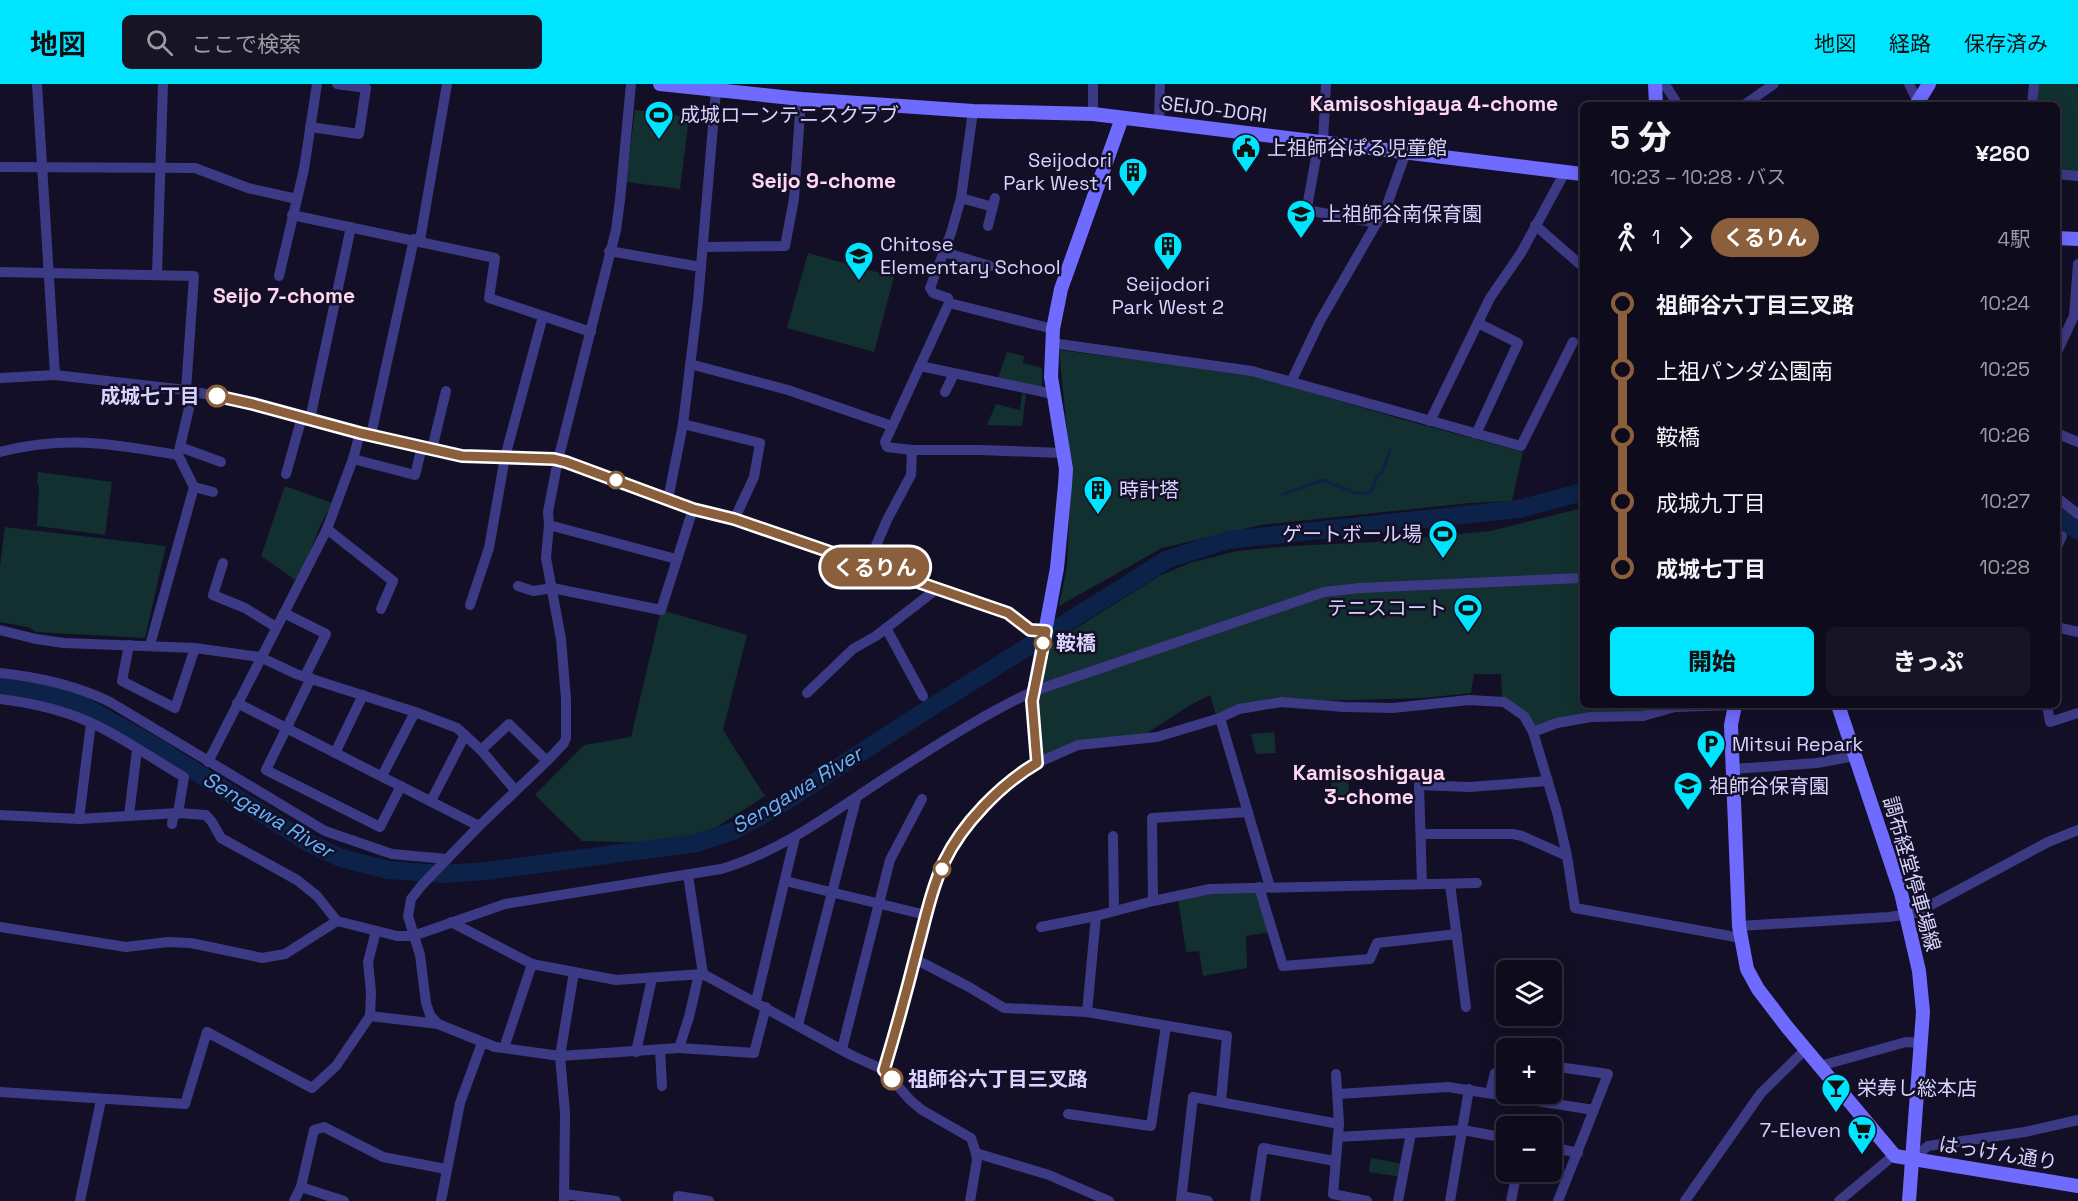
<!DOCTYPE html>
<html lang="ja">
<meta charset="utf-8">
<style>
:root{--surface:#0e0b1c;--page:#171425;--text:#f1f3f6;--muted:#9b9ba3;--line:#2e2b3b;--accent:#00e5ff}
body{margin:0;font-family:"Space Grotesk","Noto Sans JP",sans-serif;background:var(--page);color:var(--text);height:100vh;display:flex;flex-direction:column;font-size:22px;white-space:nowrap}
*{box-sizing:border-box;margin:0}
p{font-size:20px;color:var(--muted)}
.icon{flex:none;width:33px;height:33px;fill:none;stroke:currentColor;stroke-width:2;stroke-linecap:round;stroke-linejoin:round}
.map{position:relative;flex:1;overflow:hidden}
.side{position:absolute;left:1580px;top:18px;width:480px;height:606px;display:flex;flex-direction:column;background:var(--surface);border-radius:9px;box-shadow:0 3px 15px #0003,0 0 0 2px var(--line)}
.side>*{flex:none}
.badge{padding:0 12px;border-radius:20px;font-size:21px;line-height:39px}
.controls{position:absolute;left:1496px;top:876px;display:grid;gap:12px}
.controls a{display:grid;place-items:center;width:66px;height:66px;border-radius:9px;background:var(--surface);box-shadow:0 3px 15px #0003,0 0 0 2px var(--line);font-size:30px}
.map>.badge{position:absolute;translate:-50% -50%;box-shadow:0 0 0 3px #fff}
.legs{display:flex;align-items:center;gap:9px;height:66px;padding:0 30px;font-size:20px}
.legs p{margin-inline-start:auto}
.headline{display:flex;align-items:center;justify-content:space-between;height:102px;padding:0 30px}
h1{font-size:33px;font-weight:800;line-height:45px}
.action{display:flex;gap:12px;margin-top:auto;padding:12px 30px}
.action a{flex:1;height:69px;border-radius:9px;background:var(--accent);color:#111;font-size:24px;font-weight:800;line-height:69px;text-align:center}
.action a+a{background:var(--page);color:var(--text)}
ul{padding:0 30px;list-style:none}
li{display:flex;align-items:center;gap:21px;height:66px;font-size:22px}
li i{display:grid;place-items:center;width:9px;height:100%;margin:0 8px;background:currentColor}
li i::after{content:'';width:15px;height:15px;margin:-8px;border:4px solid;border-radius:50%;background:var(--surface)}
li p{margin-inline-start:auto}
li:first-child i{background:linear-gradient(#0000 50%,currentColor 0)}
li:last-child i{background:linear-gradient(currentColor 50%,#0000 0)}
header{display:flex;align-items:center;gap:36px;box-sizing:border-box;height:84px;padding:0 30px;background:var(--accent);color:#111}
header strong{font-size:28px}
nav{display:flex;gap:33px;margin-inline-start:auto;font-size:21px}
.search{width:420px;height:54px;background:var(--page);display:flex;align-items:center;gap:15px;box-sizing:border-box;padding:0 21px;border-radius:9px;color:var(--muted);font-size:22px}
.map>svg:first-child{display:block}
.green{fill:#12302f}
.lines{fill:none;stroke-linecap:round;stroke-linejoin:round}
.stream{stroke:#0c2248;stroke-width:3}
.river{stroke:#0c2248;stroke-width:18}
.street{stroke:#3d3a85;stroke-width:10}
.secondary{stroke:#6f6bff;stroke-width:14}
.line-1-casing{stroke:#fff;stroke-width:14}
.line-1{stroke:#8b5e3c;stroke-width:9}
.stop-1-dot{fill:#fff;stroke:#8b5e3c;stroke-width:3}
.labels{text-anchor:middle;stroke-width:5;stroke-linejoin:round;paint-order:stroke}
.street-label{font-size:20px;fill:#d9d4ff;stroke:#130f26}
.poi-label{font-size:20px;fill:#d9d4ff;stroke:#130f26;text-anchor:start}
.stop-label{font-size:20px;font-weight:bold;fill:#d9d4ff;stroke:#130f26;text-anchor:start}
.neighbourhood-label{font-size:21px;font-weight:bold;fill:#ffd6f0;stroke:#130f26}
.water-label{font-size:21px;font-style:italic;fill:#62b6ff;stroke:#130f26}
</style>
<header>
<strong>地図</strong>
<div class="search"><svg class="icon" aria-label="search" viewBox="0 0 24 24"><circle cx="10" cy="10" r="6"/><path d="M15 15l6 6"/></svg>ここで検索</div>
<nav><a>地図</a><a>経路</a><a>保存済み</a></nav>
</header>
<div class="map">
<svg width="2078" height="1117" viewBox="0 0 2078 1117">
<rect width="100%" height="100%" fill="#130f26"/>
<g class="green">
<path d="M2038,0H2078V88L2057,87L2056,21H2037Z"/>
<path d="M635,26L689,33L680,105L626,98Z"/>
<path d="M808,169L894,193L874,268L787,244Z"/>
<path d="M1059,266L1249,290L1401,335L1523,368L1512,417L1470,419L1261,441L1162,464L1059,522L1067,483L1071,385Z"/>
<path d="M1007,268L1024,272L1023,279L1042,284V307L997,297Z"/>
<path d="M1022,309L1026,310L1022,342L987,341L996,320L1020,326Z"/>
<path d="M38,388L112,398L105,451L37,442L39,403L37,399Z"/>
<path d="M285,402L332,419L321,440L299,495H294L261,472Z"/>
<path d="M1582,424V621H1674L1647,628L1537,644L1502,615L1501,590H1474L1471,609L1424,614L1317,617L1276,613L1233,624L1216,631L1210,611L1189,622L1147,649L1042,673L1038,625L1048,562L1159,492L1190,479L1236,467L1290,462L1375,458L1490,447Z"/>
<path d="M5,443L166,462L145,554L36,548L28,543L0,538V482Z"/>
<path d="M661,526L747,551L723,646L765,712L690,760L582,757L535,711L584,661L631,653Z"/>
<path d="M1274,648L1276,669L1256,670L1251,650Z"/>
<path d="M1348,697L1350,714L1333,716L1331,699Z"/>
<path d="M1258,807L1270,848L1246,852L1247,884L1203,892L1199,867L1186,868L1178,815L1211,808Z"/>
<path d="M1371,1074L1404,1080L1402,1093L1369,1088Z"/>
</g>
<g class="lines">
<path class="stream" d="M1284,410L1323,396L1356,409H1370L1377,393L1382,389L1390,366"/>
<g class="river">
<path d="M2056,431L2078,447"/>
<path d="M0,602L24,604L75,617L155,662L307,758L341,774L388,786L443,790L487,787L697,759L733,747L772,726L922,629L1168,475L1228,456L1519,425L1582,408"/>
</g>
<g class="street">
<path d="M37,0L55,291"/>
<path d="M631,0L620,116L616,146L558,376L548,428L549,441L546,474L561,555L566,615V654L564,659L547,677L479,742L422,801L411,815L408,832L420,871L426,919L430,931L438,940L495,963L560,972L679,964L689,933L699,890"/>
<path d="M1093,0V30"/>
<path d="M1909,0L1918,18"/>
<path d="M1655,2H1666L1678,21"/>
<path d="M1744,21L1774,0"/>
<path d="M2032,21L2034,0"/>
<path d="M1159,37L1160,0"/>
<path d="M310,43L359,50L366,4L337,0"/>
<path d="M1319,57L1307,123L1312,127L1377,139"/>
<path d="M1323,57L1326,0"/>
<path d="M0,83L195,84L248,104L297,115"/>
<path d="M2056,90L2078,92"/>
<path d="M961,114L993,123"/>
<path d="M292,131L495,174L489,214L591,248"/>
<path d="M1535,141L1582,182"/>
<path d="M988,142L995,114"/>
<path d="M420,156L447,0"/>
<path d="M703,163L785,162L794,115L801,15"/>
<path d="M609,167L701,183"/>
<path d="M944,168L990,182"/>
<path d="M0,188L194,192L186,306"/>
<path d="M157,191L163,0"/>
<path d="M279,192L304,85L317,0"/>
<path d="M949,219L1053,245"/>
<path d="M1052,259L1252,287L1521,362L1573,258"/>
<path d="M2056,270L2074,232L2078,180"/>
<path d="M690,280L788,306L892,342"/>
<path d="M920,282L1053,310"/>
<path d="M0,294L55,291L186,306L253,320L360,349L462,372L554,375L693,425L734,436L963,513L1008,529L1031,546L1046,547"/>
<path d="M1291,298L1320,237L1387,121L1406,68"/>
<path d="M945,308L954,290"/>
<path d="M310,335L351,143"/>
<path d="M1430,337L1490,214L1521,169L1565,88"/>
<path d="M683,340L760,359L754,393L734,436"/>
<path d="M2056,349L2078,358"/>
<path d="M1476,350L1518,259L1478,239"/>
<path d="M371,351L414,155"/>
<path d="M180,363L221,378"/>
<path d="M432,365L446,307"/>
<path d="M912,366H980L1063,369"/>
<path d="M0,368C67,351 112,360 178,371"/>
<path d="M353,375L415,391L422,363"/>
<path d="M286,390L302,333"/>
<path d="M194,403L213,408"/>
<path d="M2056,413L2078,430"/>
<path d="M668,415L683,340L698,217L716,7"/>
<path d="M549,441L676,475"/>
<path d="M327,445L393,497L381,525"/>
<path d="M2056,465L2062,452"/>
<path d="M223,479L213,511L245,524L276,543"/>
<path d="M868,480L887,436L911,391L912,366L887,363L885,358L949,219L948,214L933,209L930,204L951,149L961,114L973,27"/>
<path d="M518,502L533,507L553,504L562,506L661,526L693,425"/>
<path d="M470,521L489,464L505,373L543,232"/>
<path d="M284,529L326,550L305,592"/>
<path d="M2056,543L2078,548"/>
<path d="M886,544L923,612"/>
<path d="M0,546L36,555L64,559L195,564L260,573L296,590L415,628L457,644L481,666L515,706"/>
<path d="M129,561L122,597L175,624L195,564"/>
<path d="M150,561L194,403L178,371L193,307"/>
<path d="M0,589C39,593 75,601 110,618L325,747L392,770L447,775"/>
<path d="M311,594L266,686L380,743L401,702"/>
<path d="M1034,607L1032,617L1037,679"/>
<path d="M807,609L853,565L876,552L938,504"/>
<path d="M0,615C24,618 46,622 69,630C110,644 146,671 184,693L178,729L173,733L172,740"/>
<path d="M237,619L479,742"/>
<path d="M2047,621L2050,638L2078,629"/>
<path d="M1220,634L1270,803"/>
<path d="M1533,648L1557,639L1591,633L1643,632L1675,623L1735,621"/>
<path d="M481,666L509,640L547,677"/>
<path d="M335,669L363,611"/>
<path d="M208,678L327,445L353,375L360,349"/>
<path d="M1733,685L1817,679L1855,672"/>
<path d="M382,692L415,628"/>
<path d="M431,717L465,651"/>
<path d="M0,731L79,735L178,729L206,731L212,738L221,754L297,796L317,812L337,837L397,852H413L505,820L721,785C786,766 839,723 896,687C940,659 986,629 1034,607L1324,508L1360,504L1582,494"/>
<path d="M129,731L137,666"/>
<path d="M79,735L91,639"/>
<path d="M1421,750H1513L1522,752L1567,772"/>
<path d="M1113,752L1114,827"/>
<path d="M688,791L703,890"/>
<path d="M785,797L926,831"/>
<path d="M1422,800L1419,701L1469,703L1548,697"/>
<path d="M1450,800L1466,923"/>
<path d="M1259,803L1283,882L1370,875L1377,859L1457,850"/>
<path d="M1153,817L1152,734L1248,728"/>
<path d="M451,838L532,880L616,896L703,890L851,971L884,986L910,1016L922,1026L971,1054L976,1069L977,1076L970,1117"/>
<path d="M1739,842L1889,833L1916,829L2048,758L2078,746"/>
<path d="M0,843L126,863L168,858L191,859L262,874L285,870L337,837"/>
<path d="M1041,843L1096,832L1153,817L1210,805L1477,799"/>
<path d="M915,875L969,903L1004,924L1087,928L1227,952L1221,1017"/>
<path d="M756,917L795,753"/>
<path d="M1087,928L1096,832"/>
<path d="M370,932L438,940"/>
<path d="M798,941L856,715"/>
<path d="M504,964L532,880"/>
<path d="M679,964L754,969L766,923"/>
<path d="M842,965L890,776L922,715"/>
<path d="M660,966L662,1002"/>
<path d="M636,968L652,894"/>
<path d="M1551,982L1608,990L1558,1117"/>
<path d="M1820,982L1906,958L1921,959"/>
<path d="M884,986L933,807L945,776L963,746L1019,689L1037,679L1078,661L1157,653L1220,634L1239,625L1281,618L1344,623L1393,624L1469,616L1504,618L1524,632L1533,648L1557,728L1567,772L1575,824L1741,854"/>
<path d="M1336,990L1339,1040L1333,1110L1367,1117"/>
<path d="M0,1008L185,1020L207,948L312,1004L336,982L370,932L371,908L368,878L376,847"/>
<path d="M1490,1009L1495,989L1506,986"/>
<path d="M1338,1010L1448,1003L1594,1026"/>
<path d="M1068,1030L1151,1042L1166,942"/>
<path d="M1338,1053L1463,1046L1506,1054"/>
<path d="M1551,1063L1578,1069"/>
<path d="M976,1069L1049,1091L1109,1117"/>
<path d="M1911,1076L1928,1062L2025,1048L2078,1036"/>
<path d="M301,1103L344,1117"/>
<path d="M564,1110L616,1117"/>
<path d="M1182,1112L1208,1117"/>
<path d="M80,1117L101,1016"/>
<path d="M294,1117L301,1103L314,1046L324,1043L383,1073L446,1085"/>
<path d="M441,1117L460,1019L482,959"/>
<path d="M564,1117L565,1029L560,972L574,888"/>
<path d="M678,1117V1112L709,1117"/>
<path d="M1181,1117L1193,1013L1339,1040"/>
<path d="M1255,1117L1263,1064L1335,1077"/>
<path d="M1398,1117L1411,1049"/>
<path d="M1450,1117L1469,1005"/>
<path d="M1511,1117L1517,1088"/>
<path d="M1685,1117L1761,1009L1806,965"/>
<path d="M1839,1117L1894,1071"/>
</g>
<g class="secondary">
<path d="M660,0L801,15L973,27L1093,30L1582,90"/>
<path d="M1655,0L1656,21"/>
<path d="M1916,21L1929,0"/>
<path d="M2056,154L2078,155"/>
<path d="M1034,607L1057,484L1065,401L1066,385L1051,293L1053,245L1061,205L1122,34"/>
<path d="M1735,621L1731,641L1739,842L1747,885L1758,905L1787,943L1895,1072L2078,1102"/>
<path d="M1838,621L1901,809L1919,887L1923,928L1909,1117"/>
</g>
</g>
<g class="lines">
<g class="line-1-casing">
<path id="line-1" d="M217,312L253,320L360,349L462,372L554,375L566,378L693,425L734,435L1008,529L1030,546L1046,547L1032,617L1037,679C1001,700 962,740 944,778C931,806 925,837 917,866C907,906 896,946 884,986L892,995"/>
</g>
<use href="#line-1" class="line-1"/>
</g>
<defs>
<g id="stadium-pin" transform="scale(1.5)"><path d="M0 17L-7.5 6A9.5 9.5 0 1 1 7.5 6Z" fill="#00e5ff" stroke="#130f26"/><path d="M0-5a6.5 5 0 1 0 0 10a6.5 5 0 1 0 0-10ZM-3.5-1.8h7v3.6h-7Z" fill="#111"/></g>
<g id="civic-pin" transform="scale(1.5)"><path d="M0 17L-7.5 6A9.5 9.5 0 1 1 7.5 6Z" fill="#00e5ff" stroke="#130f26"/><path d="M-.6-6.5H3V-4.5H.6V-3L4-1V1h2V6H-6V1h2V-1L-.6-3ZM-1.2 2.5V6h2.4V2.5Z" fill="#111"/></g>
<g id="building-pin" transform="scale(1.5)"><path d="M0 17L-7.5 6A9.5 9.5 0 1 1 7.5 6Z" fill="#00e5ff" stroke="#130f26"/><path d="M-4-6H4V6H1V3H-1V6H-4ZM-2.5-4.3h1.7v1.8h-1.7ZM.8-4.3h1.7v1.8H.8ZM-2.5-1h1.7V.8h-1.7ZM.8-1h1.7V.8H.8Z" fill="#111"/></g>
<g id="school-pin" transform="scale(1.5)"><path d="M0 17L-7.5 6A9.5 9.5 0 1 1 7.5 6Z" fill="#00e5ff" stroke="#130f26"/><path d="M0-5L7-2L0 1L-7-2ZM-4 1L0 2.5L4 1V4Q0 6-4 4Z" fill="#111"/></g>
<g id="parking-pin" transform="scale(1.5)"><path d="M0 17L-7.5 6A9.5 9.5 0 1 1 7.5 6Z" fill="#00e5ff" stroke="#130f26"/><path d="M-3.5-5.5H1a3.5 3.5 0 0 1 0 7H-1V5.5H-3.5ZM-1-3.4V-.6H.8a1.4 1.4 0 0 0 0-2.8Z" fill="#111"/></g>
<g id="bar-pin" transform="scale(1.5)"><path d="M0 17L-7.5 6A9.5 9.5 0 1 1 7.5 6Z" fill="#00e5ff" stroke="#130f26"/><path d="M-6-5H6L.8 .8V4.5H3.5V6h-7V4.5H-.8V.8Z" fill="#111"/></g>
<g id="supermarket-pin" transform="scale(1.5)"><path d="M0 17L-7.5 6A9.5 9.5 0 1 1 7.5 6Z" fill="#00e5ff" stroke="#130f26"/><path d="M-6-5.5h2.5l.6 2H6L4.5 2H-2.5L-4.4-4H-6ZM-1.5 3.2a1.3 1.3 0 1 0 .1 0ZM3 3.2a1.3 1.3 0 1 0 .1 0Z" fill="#111"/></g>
</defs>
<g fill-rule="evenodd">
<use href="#stadium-pin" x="659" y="31"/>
<use href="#civic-pin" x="1246" y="64"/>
<use href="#building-pin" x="1133" y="88"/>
<use href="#school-pin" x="1301" y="130"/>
<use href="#building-pin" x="1168" y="162"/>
<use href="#school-pin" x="859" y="172"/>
<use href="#building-pin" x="1098" y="406"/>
<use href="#stadium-pin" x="1443" y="450"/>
<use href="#stadium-pin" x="1468" y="524"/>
<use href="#parking-pin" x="1711" y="660"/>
<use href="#school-pin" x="1688" y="702"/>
<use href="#bar-pin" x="1836" y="1004"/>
<use href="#supermarket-pin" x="1862" y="1046"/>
</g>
<g class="stop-1-dot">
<circle cx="217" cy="312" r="10"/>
<circle cx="616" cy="396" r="8"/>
<circle cx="1043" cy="559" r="8"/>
<circle cx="942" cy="785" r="8"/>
<circle cx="892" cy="995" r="10"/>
</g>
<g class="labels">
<g class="street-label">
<text transform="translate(1214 25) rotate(7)" y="7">SEIJO-DORI</text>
<text transform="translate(1912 790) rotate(74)" y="7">調布経堂停車場線</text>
<text transform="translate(1998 1069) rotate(9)" y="7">はっけん通り</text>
</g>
<g class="poi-label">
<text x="680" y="38">成城ローンテニスクラブ</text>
<text x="1267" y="71">上祖師谷ぱる児童館</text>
<text x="1112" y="83" text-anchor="end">Seijodori<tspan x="1112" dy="23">Park West 1</tspan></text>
<text x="1322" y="137">上祖師谷南保育園</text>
<text x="880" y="167">Chitose<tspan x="880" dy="23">Elementary School</tspan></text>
<text x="1168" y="207" text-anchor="middle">Seijodori<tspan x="1168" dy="23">Park West 2</tspan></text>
<text x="1119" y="413">時計塔</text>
<text x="1422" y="457" text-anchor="end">ゲートボール場</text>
<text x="1447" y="531" text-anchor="end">テニスコート</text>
<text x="1732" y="667">Mitsui Repark</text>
<text x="1709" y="709">祖師谷保育園</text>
<text x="1857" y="1011">栄寿し総本店</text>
<text x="1841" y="1053" text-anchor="end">7-Eleven</text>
</g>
<g class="stop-label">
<text x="200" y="319" text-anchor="end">成城七丁目</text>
<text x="1056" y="566">鞍橋</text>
<text x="908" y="1002">祖師谷六丁目三叉路</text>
</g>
<g class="neighbourhood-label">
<text x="1434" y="27">Kamisoshigaya 4-chome</text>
<text x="824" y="104">Seijo 9-chome</text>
<text x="284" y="219">Seijo 7-chome</text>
<text x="1369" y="696">Kamisoshigaya<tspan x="1369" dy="24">3-chome</tspan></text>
</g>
<g class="water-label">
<text transform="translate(797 706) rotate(-31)" y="7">Sengawa River</text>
<text transform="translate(268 731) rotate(31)" y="7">Sengawa River</text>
</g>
</g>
</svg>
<div class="controls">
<a><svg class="icon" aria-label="layers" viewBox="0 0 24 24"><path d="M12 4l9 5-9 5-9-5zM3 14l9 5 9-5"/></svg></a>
<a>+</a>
<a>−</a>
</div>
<b class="badge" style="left:875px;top:483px;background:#8b5e3c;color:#fff">くるりん</b>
<section class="side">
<div class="headline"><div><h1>5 分</h1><p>10:23 – 10:28 · バス</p></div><b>¥260</b></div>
<div class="legs"><svg class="icon" aria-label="walk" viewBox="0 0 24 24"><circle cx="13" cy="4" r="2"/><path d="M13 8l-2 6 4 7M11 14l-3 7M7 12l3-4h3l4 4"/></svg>1<svg class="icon" aria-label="forward" viewBox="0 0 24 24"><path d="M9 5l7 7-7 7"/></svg><b class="badge" style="background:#8b5e3c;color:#fff">くるりん</b><p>4駅</p></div>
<ul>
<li><i style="color:#8b5e3c"></i><b>祖師谷六丁目三叉路</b><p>10:24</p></li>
<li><i style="color:#8b5e3c"></i><span>上祖パンダ公園南</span><p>10:25</p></li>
<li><i style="color:#8b5e3c"></i><span>鞍橋</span><p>10:26</p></li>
<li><i style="color:#8b5e3c"></i><span>成城九丁目</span><p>10:27</p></li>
<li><i style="color:#8b5e3c"></i><b>成城七丁目</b><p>10:28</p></li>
</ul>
<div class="action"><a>開始</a><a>きっぷ</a></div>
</section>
</div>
